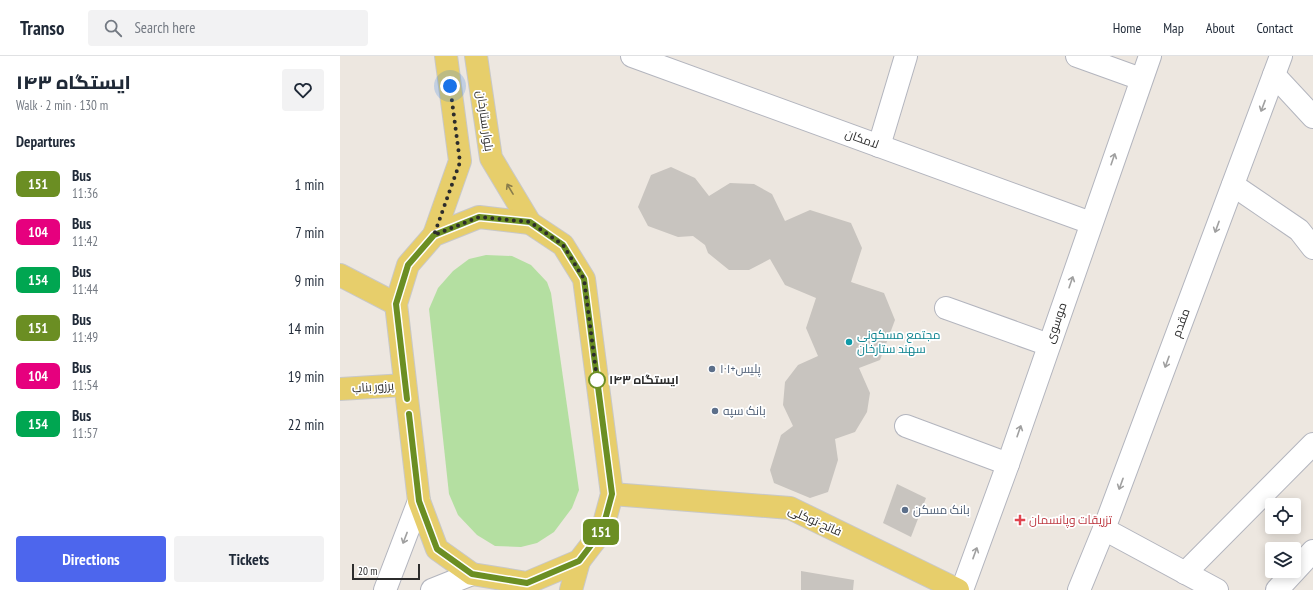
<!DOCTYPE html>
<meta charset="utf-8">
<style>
:root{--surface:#fff;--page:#f2f2f3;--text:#1f2937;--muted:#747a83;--line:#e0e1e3;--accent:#4d66ed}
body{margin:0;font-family:"PT Sans Narrow",Cairo,sans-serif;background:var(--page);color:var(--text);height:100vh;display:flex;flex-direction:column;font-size:15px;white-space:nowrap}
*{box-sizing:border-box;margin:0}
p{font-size:13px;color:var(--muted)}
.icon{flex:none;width:22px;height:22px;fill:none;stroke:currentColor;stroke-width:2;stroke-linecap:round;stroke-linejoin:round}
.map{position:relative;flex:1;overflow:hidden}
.sheet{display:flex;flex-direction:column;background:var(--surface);width:340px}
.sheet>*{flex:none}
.badge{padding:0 8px;border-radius:6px;font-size:14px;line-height:26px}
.tools{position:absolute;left:925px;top:442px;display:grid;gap:8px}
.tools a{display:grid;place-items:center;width:36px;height:36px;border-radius:4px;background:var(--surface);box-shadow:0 2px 10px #0003;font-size:20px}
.scale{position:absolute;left:12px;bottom:10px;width:68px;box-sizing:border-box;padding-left:4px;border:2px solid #2c2c2c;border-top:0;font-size:11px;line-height:14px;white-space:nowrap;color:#2c2c2c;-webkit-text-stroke:3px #fff;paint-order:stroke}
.you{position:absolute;width:20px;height:20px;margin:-10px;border:3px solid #fff;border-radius:50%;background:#1a73e8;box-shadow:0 0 0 6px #1a73e833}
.map>.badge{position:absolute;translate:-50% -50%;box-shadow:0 0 0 2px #fff}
h2{padding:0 16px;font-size:15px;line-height:36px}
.round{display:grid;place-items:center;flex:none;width:42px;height:42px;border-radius:4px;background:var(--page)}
.summary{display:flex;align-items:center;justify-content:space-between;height:68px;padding:0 16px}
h1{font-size:19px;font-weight:800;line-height:30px}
.action{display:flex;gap:8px;margin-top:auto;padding:8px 16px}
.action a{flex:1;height:46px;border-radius:4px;background:var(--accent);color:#fff;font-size:16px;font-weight:800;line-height:46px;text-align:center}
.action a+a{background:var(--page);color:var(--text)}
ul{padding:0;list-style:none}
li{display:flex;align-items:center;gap:12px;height:48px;padding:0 16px}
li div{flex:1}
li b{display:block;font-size:15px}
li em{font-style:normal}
li .badge{min-width:44px;font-weight:700;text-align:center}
header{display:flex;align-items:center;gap:24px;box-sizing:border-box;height:56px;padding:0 20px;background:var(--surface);border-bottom:1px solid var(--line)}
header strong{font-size:19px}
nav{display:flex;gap:22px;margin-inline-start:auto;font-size:14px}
.search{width:280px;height:36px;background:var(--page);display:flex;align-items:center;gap:10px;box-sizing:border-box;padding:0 14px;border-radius:4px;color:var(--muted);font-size:15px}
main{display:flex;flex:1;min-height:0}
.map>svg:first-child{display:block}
.green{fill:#b4dfa1}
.building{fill:#c8c4bf}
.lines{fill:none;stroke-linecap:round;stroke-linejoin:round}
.minor-casing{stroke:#b3b5be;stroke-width:24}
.major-casing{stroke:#c8c8c8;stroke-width:24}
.minor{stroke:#fff;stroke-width:22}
.major{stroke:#e7ce6b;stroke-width:22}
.oneway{stroke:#a0a0a0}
.oneway2{stroke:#8a7d4c}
.line-casing{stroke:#fff;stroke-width:9}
.line{stroke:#6b8e23;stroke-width:6}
.walk{stroke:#2c2c2c;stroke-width:4;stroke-dasharray:0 7.2}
.culture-dot{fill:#0f9aa8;stroke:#fff;stroke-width:1.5}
.service-dot{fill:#5c6f8a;stroke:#fff;stroke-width:1.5}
.stop-dot{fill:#fff;stroke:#6b8e23;stroke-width:2}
.health-dot{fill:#e0444e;stroke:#fff;stroke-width:1.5}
.labels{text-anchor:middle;stroke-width:3.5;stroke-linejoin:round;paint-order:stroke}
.street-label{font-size:12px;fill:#2c2c2c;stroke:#fff}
.culture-label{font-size:12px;fill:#0d838f;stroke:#fff;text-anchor:start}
.service-label{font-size:12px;fill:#4e5e75;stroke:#fff;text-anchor:start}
.stop-label{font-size:12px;font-weight:bold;fill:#2c2c2c;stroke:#fff;text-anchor:start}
.health-label{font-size:12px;fill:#be3a42;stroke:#fff;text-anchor:start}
</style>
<header>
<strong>Transo</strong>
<div class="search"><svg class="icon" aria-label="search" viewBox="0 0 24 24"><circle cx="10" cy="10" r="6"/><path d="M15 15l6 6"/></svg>Search here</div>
<nav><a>Home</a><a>Map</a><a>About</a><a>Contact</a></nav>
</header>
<main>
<section class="sheet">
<div class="summary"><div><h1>ایستگاه ۱۴۳</h1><p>Walk · 2 min · 130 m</p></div><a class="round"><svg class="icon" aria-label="heart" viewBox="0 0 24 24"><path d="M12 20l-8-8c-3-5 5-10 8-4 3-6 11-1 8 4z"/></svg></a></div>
<h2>Departures</h2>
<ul>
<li><span class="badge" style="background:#6b8e23;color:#fff">151</span><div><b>Bus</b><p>11:36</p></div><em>1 min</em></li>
<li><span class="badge" style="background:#e6007e;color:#fff">104</span><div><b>Bus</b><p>11:42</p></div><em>7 min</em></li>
<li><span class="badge" style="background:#00a651;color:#fff">154</span><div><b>Bus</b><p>11:44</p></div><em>9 min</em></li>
<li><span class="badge" style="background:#6b8e23;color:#fff">151</span><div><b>Bus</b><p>11:49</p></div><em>14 min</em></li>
<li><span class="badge" style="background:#e6007e;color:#fff">104</span><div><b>Bus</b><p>11:54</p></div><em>19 min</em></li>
<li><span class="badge" style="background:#00a651;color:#fff">154</span><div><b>Bus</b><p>11:57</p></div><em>22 min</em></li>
</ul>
<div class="action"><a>Directions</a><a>Tickets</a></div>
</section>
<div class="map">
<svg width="973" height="534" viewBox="0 0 973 534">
<rect width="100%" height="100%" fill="#ede7e0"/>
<path class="green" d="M146,199L172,200L191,209L207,226L211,237L239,434L232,452L214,476L197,487L181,491L155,490L137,479L118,459L109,438L89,253L98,232L113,215L129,203Z"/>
<g class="building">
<path d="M331,111L355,122L369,140L390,127L414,128L432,138L445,165L470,154L511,167L522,192L511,226L544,237L555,264L540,304L519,312L530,337L527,356L515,376L495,383L498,404L488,436L470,442L434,427L430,414L441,379L453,370L443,349L445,326L458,309L478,300L466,272L476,242L445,229L430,203L409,214H389L368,197L365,189L353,180L338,181L308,170L298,151L311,119Z"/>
<path d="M557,428L586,442L571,481L543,467Z"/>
<path d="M461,515L514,524L513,534H461Z"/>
</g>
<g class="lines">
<g class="minor-casing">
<g id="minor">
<path d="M292,0L751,167"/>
<path d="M737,0L801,23"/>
<path d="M934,19L973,61"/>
<path d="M539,90L566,0"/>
<path d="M893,129L959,174L973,192"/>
<path d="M606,252L709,289"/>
<path d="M566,370L668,408"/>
<path d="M764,473L877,534"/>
<path d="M845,517L973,388"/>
<path d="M45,534L79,445"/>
<path d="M92,534L132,518"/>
<path d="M622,534L668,408L810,0"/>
<path d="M739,534L764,473L941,0"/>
<path d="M937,534L973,495"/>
</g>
</g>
<g class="major-casing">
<g id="major">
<path d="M136,0L151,102L190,167"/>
<path d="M139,161L190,167L223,189L244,223L272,438L262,475L239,505L187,527L132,518L97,493L79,445L56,248L68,209L94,179Z"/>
<path d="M94,179L120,105L106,0"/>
<path d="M0,219L56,248"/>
<path d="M0,333L65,329"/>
<path d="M272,438L450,452L618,534"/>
<path d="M231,534L239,505"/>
</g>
</g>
<use href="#minor" class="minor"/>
<use href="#major" class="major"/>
</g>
<defs><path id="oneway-shaft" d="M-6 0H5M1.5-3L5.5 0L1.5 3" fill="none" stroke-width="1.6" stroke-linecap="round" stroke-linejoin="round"/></defs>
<g class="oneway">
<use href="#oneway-shaft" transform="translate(923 50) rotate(111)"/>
<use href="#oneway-shaft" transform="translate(773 103) rotate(-71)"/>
<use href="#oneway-shaft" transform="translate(877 171) rotate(110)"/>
<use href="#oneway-shaft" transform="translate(731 226) rotate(-71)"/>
<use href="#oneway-shaft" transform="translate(827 306) rotate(110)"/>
<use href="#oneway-shaft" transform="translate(679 375) rotate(-71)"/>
<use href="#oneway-shaft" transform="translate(781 428) rotate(110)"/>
<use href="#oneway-shaft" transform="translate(65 482) rotate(111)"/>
<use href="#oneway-shaft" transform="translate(635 497) rotate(-70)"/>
</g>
<use class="oneway2" href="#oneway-shaft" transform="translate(170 133) rotate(-121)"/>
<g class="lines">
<g class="line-casing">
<path id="line" d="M67,343L56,248L68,209L94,179L139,161L190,166L223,189L244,223L272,438L262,475L239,505L187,527L132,518L97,493L79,445L69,358"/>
</g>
<use href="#line" class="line"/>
<path class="walk" d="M110,30L120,106L94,179L139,161L190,166L223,189L244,223L258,331L257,324"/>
</g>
<circle class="culture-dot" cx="509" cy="286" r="4"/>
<g class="service-dot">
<circle cx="372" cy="313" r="4"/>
<circle cx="375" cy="355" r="4"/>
<circle cx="565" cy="454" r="4"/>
</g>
<circle class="stop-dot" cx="257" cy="324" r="8"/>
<path class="health-dot" d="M678 458h4v4h4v4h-4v4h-4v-4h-4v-4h4z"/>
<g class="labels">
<g class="street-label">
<text transform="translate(145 65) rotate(82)" y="4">بلوار ستارخان</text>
<text transform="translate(522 83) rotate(20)" y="4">لامکان</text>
<text transform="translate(716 267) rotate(-71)" y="4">موسوی</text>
<text transform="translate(841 267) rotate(-70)" y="4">مقدم</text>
<text transform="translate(33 331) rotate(-4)" y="4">پرزور بناب</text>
<text transform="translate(475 465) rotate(24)" y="4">فاتح-توکلی</text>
</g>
<g class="culture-label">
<text x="517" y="283">مجتمع مسکونی<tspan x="517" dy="14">سهند ستارخان</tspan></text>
</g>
<g class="service-label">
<text x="380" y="317">پلیس+۱۰۱</text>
<text x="383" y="359">بانک سپه</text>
<text x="573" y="458">بانک مسکن</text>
</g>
<g class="stop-label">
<text x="269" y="328">ایستگاه ۱۴۳</text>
</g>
<g class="health-label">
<text x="689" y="468">تزریقات وپانسمان</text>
</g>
</g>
</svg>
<div class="tools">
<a><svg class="icon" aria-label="locate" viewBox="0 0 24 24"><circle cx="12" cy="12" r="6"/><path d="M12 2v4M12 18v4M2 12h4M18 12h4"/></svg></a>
<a><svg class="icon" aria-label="layers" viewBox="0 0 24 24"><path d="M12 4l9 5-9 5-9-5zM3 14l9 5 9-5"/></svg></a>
</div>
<div class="scale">20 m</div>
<div class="you" style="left:110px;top:30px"></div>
<b class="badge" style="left:261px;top:476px;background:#6b8e23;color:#fff">151</b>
</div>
</main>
